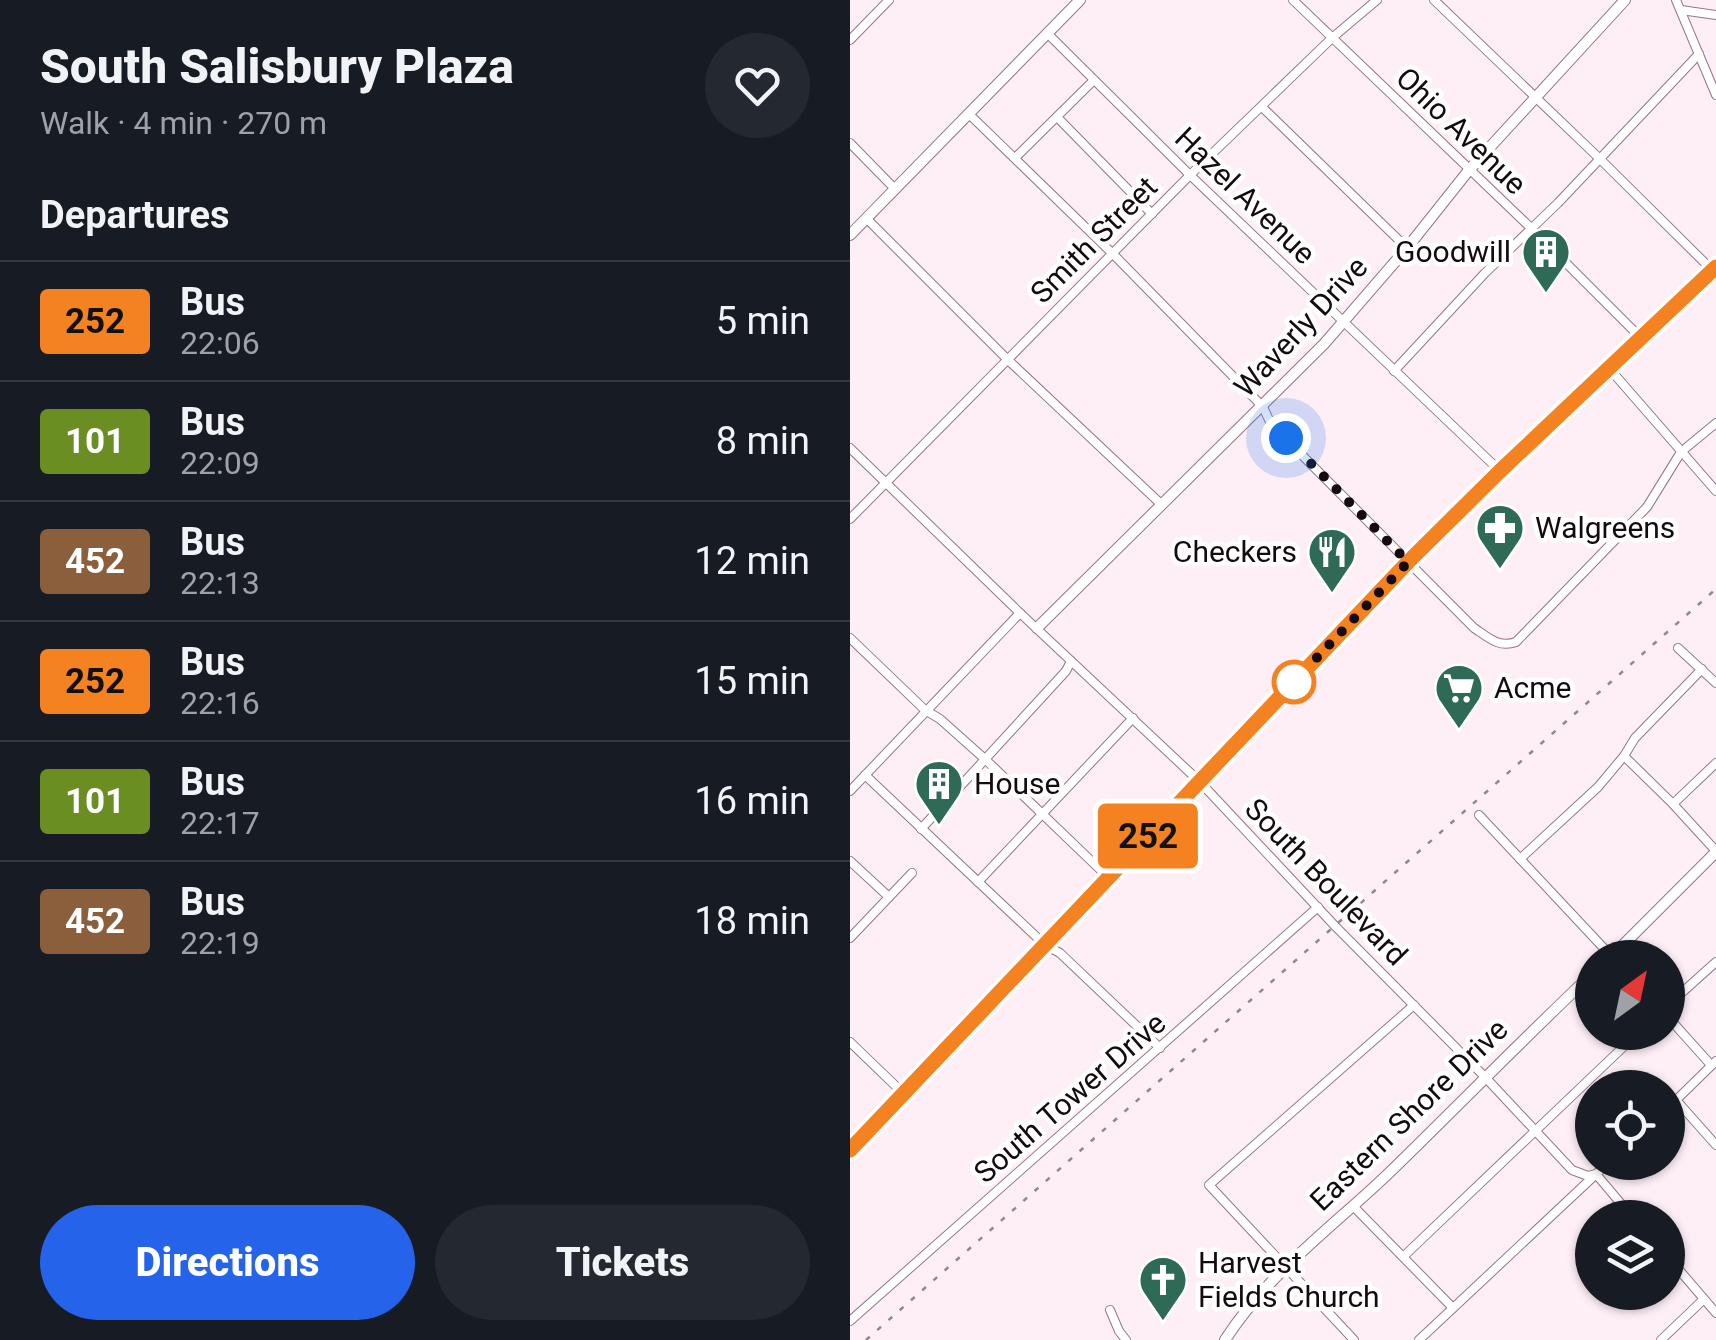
<!DOCTYPE html>
<meta charset="utf-8">
<style>
:root{--surface:#171b24;--page:#242831;--text:#f1f3f6;--muted:#9ea1a6;--line:#363941;--accent:#2563eb}
body{margin:0;font-family:Roboto,sans-serif;background:var(--page);color:var(--text);height:100vh;display:flex;flex-direction:column;font-size:38px;white-space:nowrap}
*{box-sizing:border-box;margin:0}
p{font-size:32px;color:var(--muted)}
.icon{flex:none;width:55px;height:55px;fill:none;stroke:currentColor;stroke-width:2;stroke-linecap:round;stroke-linejoin:round}
.map{position:relative;flex:1;overflow:hidden}
.drawer{display:flex;flex-direction:column;background:var(--surface);width:850px}
.drawer>*{flex:none}
.badge{padding:0 20px;border-radius:8px;font-size:35px;line-height:65px}
.needle{width:65px;rotate:33deg}
.fabs{position:absolute;left:725px;top:940px;display:grid;gap:20px}
.fabs a{display:grid;place-items:center;width:110px;height:110px;border-radius:50%;background:var(--surface);box-shadow:0 2px 8px #0004;font-size:50px}
.you{position:absolute;width:50px;height:50px;margin:-25px;border:8px solid #fff;border-radius:50%;background:#1a73e8;box-shadow:0 0 0 15px #1a73e833}
.map>.badge{position:absolute;translate:-50% -50%;box-shadow:0 0 0 5px #fff}
h2{padding:0 40px;font-size:38px;line-height:90px}
.round{display:grid;place-items:center;flex:none;width:105px;height:105px;border-radius:52px;background:var(--page)}
.head{display:flex;align-items:center;justify-content:space-between;height:170px;padding:0 40px}
h1{font-size:48px;font-weight:800;line-height:75px}
.cta{display:flex;gap:20px;margin-top:auto;padding:20px 40px}
.cta a{flex:1;height:115px;border-radius:60px;background:var(--accent);color:#fff;font-size:40px;font-weight:800;line-height:115px;text-align:center}
.cta a+a{background:var(--page);color:var(--text)}
ul{padding:0;list-style:none}
li{display:flex;align-items:center;gap:30px;height:120px;padding:0 40px;border-top:2px solid var(--line)}
li div{flex:1}
li b{display:block;font-size:38px}
li em{font-style:normal}
li .badge{min-width:110px;font-weight:700;text-align:center}
main{display:flex;flex:1;min-height:0}
.map>svg:first-child{display:block}
.lines{fill:none;stroke-linecap:round;stroke-linejoin:round}
.minor-casing{stroke:#957587;stroke-width:10}
.tertiary-casing{stroke:#957587;stroke-width:12}
.primary-casing{stroke:#957587;stroke-width:15}
.minor{stroke:#fff;stroke-width:8}
.tertiary{stroke:#fff;stroke-width:10}
.primary{stroke:#fff;stroke-width:12}
.rail{stroke:#92858c;stroke-width:2.5;stroke-dasharray:5 10;stroke-linecap:butt}
.line-casing{stroke:#fff;stroke-width:22}
.line{stroke:#f58220;stroke-width:15}
.walk{stroke:#150a10;stroke-width:10;stroke-dasharray:0 18}
.stop-dot{fill:#fff;stroke:#f58220;stroke-width:5}
.labels{text-anchor:middle;stroke-width:9;stroke-linejoin:round;paint-order:stroke}
.street-label{font-size:30px;fill:#150a10;stroke:#fff}
.poi-label{font-size:30px;fill:#150a10;stroke:#fff;text-anchor:start}
</style>
<main>
<section class="drawer">
<div class="head"><div><h1>South Salisbury Plaza</h1><p>Walk · 4 min · 270 m</p></div><a class="round"><svg class="icon" aria-label="heart" viewBox="0 0 24 24"><path d="M12 20l-8-8c-3-5 5-10 8-4 3-6 11-1 8 4z"/></svg></a></div>
<h2>Departures</h2>
<ul>
<li><span class="badge" style="background:#f58220;color:#111">252</span><div><b>Bus</b><p>22:06</p></div><em>5 min</em></li>
<li><span class="badge" style="background:#6b8e23;color:#fff">101</span><div><b>Bus</b><p>22:09</p></div><em>8 min</em></li>
<li><span class="badge" style="background:#8b5e3c;color:#fff">452</span><div><b>Bus</b><p>22:13</p></div><em>12 min</em></li>
<li><span class="badge" style="background:#f58220;color:#111">252</span><div><b>Bus</b><p>22:16</p></div><em>15 min</em></li>
<li><span class="badge" style="background:#6b8e23;color:#fff">101</span><div><b>Bus</b><p>22:17</p></div><em>16 min</em></li>
<li><span class="badge" style="background:#8b5e3c;color:#fff">452</span><div><b>Bus</b><p>22:19</p></div><em>18 min</em></li>
</ul>
<div class="cta"><a>Directions</a><a>Tickets</a></div>
</section>
<div class="map">
<svg width="866" height="1340" viewBox="0 0 866 1340">
<rect width="100%" height="100%" fill="#feeff7"/>
<g class="lines">
<g class="minor-casing">
<g id="minor">
<path d="M443,0L681,228L790,337"/>
<path d="M584,0L750,159L862,270"/>
<path d="M826,0L866,95"/>
<path d="M831,10L866,15"/>
<path d="M198,34L340,175L650,471"/>
<path d="M0,40L39,0"/>
<path d="M412,107L557,248"/>
<path d="M120,115L263,254L413,407L420,422L430,433L624,628C639,638 649,648 666,642L797,507L831,452L866,423"/>
<path d="M207,117L302,214"/>
<path d="M0,143L45,189"/>
<path d="M165,158L244,80"/>
<path d="M16,218L157,359L312,505"/>
<path d="M758,367L866,491"/>
<path d="M544,371L635,273L708,203L849,54"/>
<path d="M0,448L170,613L350,782L485,926L635,1077L722,1170L738,1176L746,1174L783,1218"/>
<path d="M0,519L340,175L482,38L527,0"/>
<path d="M0,638L75,710L90,719L136,760L259,878"/>
<path d="M828,648L866,683"/>
<path d="M774,756L823,804L866,851"/>
<path d="M15,775L195,945L210,953L310,1048"/>
<path d="M0,791L170,613"/>
<path d="M823,804L866,763"/>
<path d="M629,815L763,958"/>
<path d="M71,829L216,671L221,661"/>
<path d="M670,859L748,787L774,756L785,738L852,669"/>
<path d="M0,861L39,897"/>
<path d="M128,882L283,718"/>
<path d="M0,938L62,873"/>
<path d="M818,1005L866,962"/>
<path d="M818,1017L861,1065"/>
<path d="M0,1042L54,1094"/>
<path d="M826,1100L866,1145"/>
<path d="M818,1108L866,1061"/>
<path d="M503,1206L603,1308"/>
<path d="M554,1256L789,1032"/>
<path d="M818,1257L866,1313"/>
<path d="M260,1310L269,1331L276,1340"/>
<path d="M0,1321L468,907"/>
<path d="M504,1340L359,1185L564,1005"/>
<path d="M569,1340L759,1162"/>
<path d="M811,1340L854,1299"/>
</g>
</g>
<g class="tertiary-casing">
<g id="tertiary">
<path d="M0,235L230,0"/>
<path d="M187,628L474,344L557,248L619,170L775,0"/>
<path d="M760,958L866,852"/>
<path d="M375,1340C418,1273 484,1226 540,1172C608,1106 674,1038 742,974"/>
</g>
</g>
<g class="primary-casing">
<path id="primary" d="M0,1150L559,562L650,471L866,267"/>
</g>
<use href="#minor" class="minor"/>
<use href="#tertiary" class="tertiary"/>
<use href="#primary" class="primary"/>
<path class="rail" d="M16,1340L866,589"/>
</g>
<g class="lines">
<g class="line-casing">
<path id="line" d="M0,1150L558,562L650,471L866,267"/>
</g>
<use href="#line" class="line"/>
<path class="walk" d="M436,438L558,562L438,688L444,682"/>
</g>
<defs>
<g id="building-pin" transform="scale(2.5)"><path d="M0 17L-7.5 6A9.5 9.5 0 1 1 7.5 6Z" fill="#2e6a55" stroke="#fff"/><path d="M-4-6H4V6H1V3H-1V6H-4ZM-2.5-4.3h1.7v1.8h-1.7ZM.8-4.3h1.7v1.8H.8ZM-2.5-1h1.7V.8h-1.7ZM.8-1h1.7V.8H.8Z" fill="#fff"/></g>
<g id="pharmacy-pin" transform="scale(2.5)"><path d="M0 17L-7.5 6A9.5 9.5 0 1 1 7.5 6Z" fill="#2e6a55" stroke="#fff"/><path d="M-2-6h4v4h4v4h-4v4h-4v-4h-4v-4h4Z" fill="#fff"/></g>
<g id="restaurant-pin" transform="scale(2.5)"><path d="M0 17L-7.5 6A9.5 9.5 0 1 1 7.5 6Z" fill="#2e6a55" stroke="#fff"/><path d="M-5-6h1v4h1v-4h1v4h1v-4h1v5L-1.5 .5V6h-2V.5L-5-1ZM5-6V6H3V1.5H1.5Q1.5-4 5-6Z" fill="#fff"/></g>
<g id="supermarket-pin" transform="scale(2.5)"><path d="M0 17L-7.5 6A9.5 9.5 0 1 1 7.5 6Z" fill="#2e6a55" stroke="#fff"/><path d="M-6-5.5h2.5l.6 2H6L4.5 2H-2.5L-4.4-4H-6ZM-1.5 3.2a1.3 1.3 0 1 0 .1 0ZM3 3.2a1.3 1.3 0 1 0 .1 0Z" fill="#fff"/></g>
<g id="church-pin" transform="scale(2.5)"><path d="M0 17L-7.5 6A9.5 9.5 0 1 1 7.5 6Z" fill="#2e6a55" stroke="#fff"/><path d="M-1.2-6h2.4v3.5h3.3v2.4h-3.3V6h-2.4V-.1h-3.3v-2.4h3.3Z" fill="#fff"/></g>
</defs>
<g fill-rule="evenodd">
<use href="#building-pin" x="696" y="252"/>
<use href="#pharmacy-pin" x="650" y="528"/>
<use href="#restaurant-pin" x="482" y="552"/>
<use href="#supermarket-pin" x="609" y="688"/>
<use href="#building-pin" x="89" y="784"/>
<use href="#church-pin" x="313" y="1280"/>
</g>
<circle class="stop-dot" cx="444" cy="682" r="20"/>
<g class="labels">
<g class="street-label">
<text transform="translate(611 131) rotate(44)" y="10">Ohio Avenue</text>
<text transform="translate(395 196) rotate(44)" y="10">Hazel Avenue</text>
<text transform="translate(244 240) rotate(-45)" y="10">Smith Street</text>
<text transform="translate(451 327) rotate(-47)" y="10">Waverly Drive</text>
<text transform="translate(476 882) rotate(46)" y="10">South Boulevard</text>
<text transform="translate(220 1098) rotate(-41)" y="10">South Tower Drive</text>
<text transform="translate(559 1115) rotate(-44)" y="10">Eastern Shore Drive</text>
</g>
<g class="poi-label">
<text x="661" y="262" text-anchor="end">Goodwill</text>
<text x="685" y="538">Walgreens</text>
<text x="447" y="562" text-anchor="end">Checkers</text>
<text x="644" y="698">Acme</text>
<text x="124" y="794">House</text>
<text x="348" y="1273">Harvest<tspan x="348" dy="34">Fields Church</tspan></text>
</g>
</g>
</svg>
<div class="fabs">
<a><svg class="needle" viewBox="-14 -14 28 28"><path d="M0-13l5 13h-10z" fill="#e53935"/><path d="M0 13l5-13h-10z" fill="#9ea1a6"/></svg></a>
<a><svg class="icon" aria-label="locate" viewBox="0 0 24 24"><circle cx="12" cy="12" r="6"/><path d="M12 2v4M12 18v4M2 12h4M18 12h4"/></svg></a>
<a><svg class="icon" aria-label="layers" viewBox="0 0 24 24"><path d="M12 4l9 5-9 5-9-5zM3 14l9 5 9-5"/></svg></a>
</div>
<div class="you" style="left:436px;top:438px"></div>
<b class="badge" style="left:298px;top:836px;background:#f58220;color:#111">252</b>
</div>
</main>
